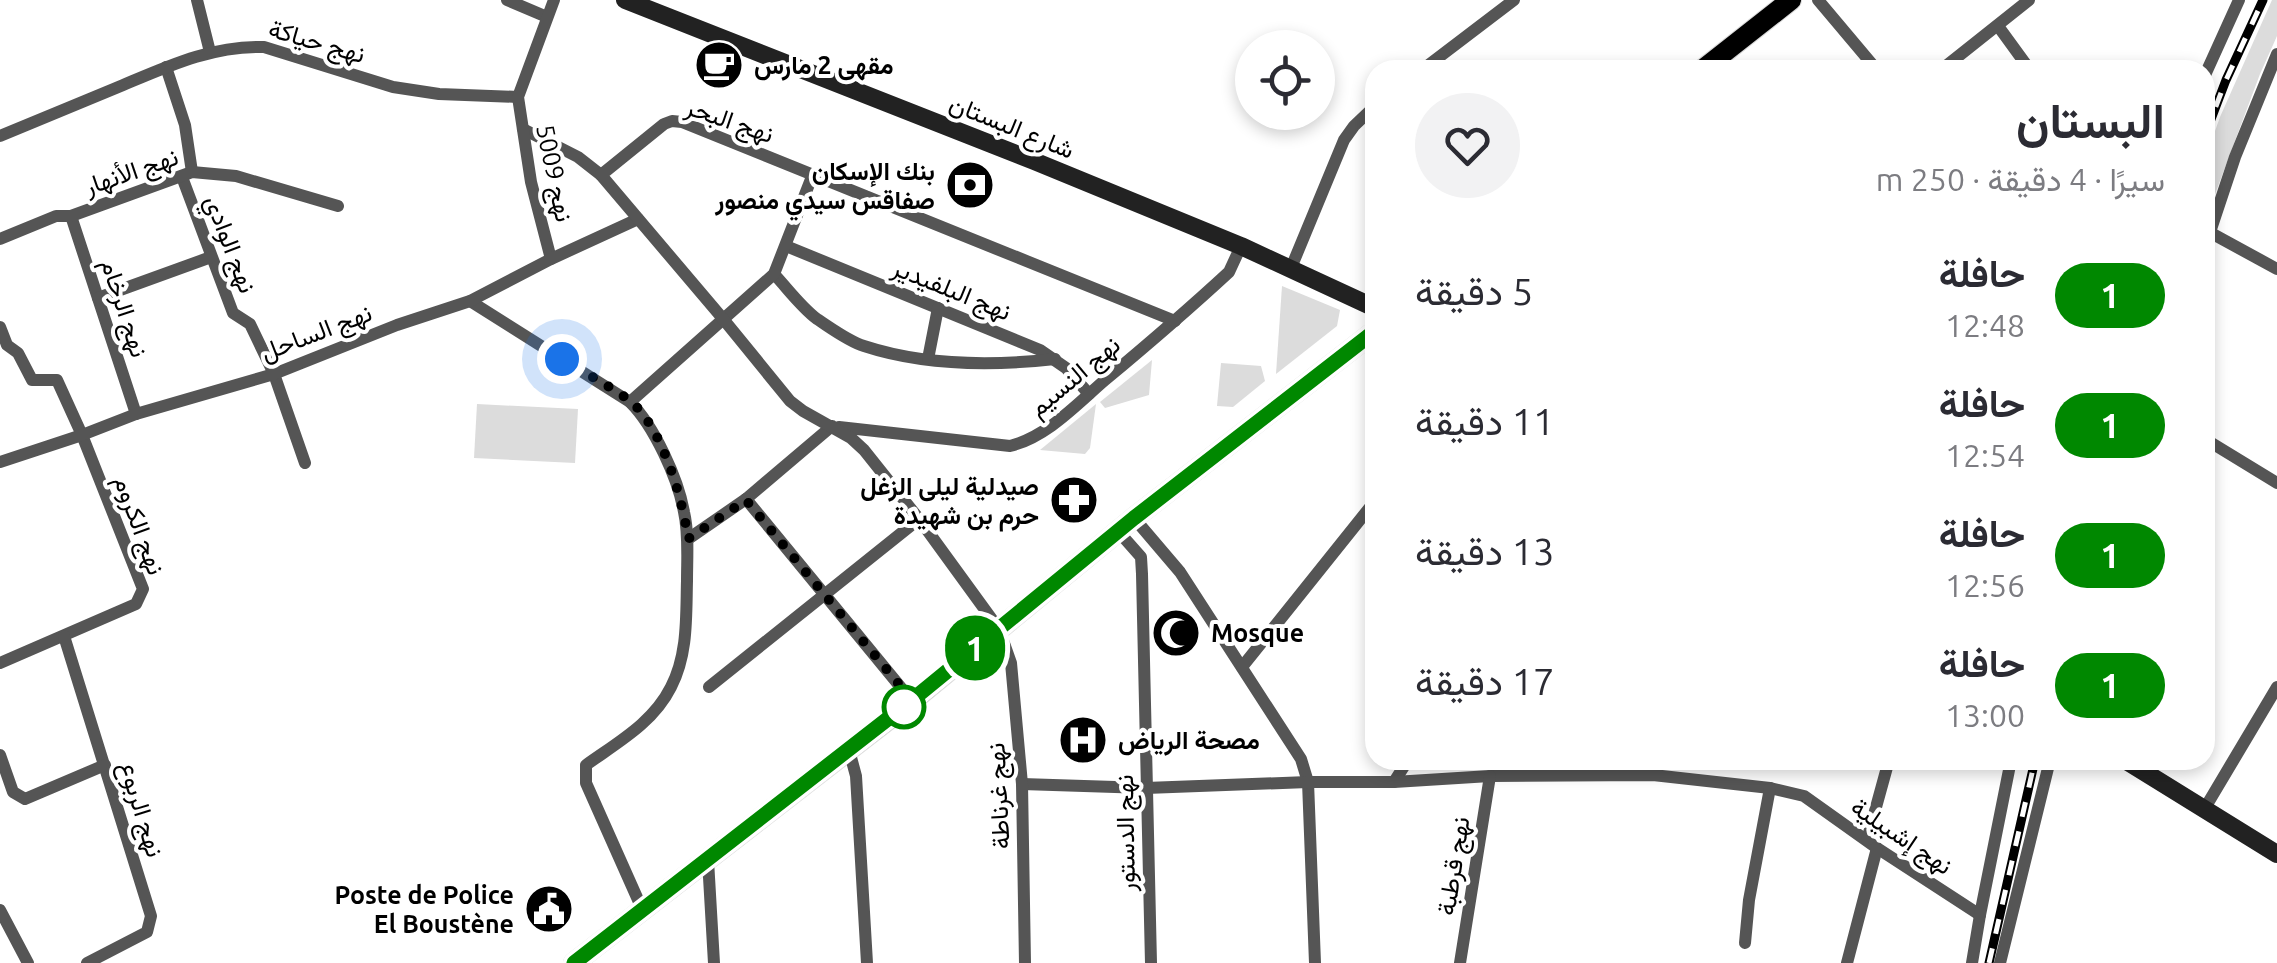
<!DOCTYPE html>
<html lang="ar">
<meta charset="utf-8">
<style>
:root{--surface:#fff;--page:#f2f2f3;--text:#2b2b33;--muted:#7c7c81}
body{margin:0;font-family:Ubuntu,Vazirmatn,sans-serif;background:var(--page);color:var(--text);direction:rtl;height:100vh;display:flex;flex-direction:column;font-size:38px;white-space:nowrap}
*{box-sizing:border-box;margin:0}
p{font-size:32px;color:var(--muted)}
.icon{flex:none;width:55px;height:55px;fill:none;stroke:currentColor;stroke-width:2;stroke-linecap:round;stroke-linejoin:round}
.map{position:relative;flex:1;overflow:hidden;direction:ltr}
.drawer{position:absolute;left:1365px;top:60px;width:850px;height:710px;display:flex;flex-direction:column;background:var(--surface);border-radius:30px;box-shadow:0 5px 15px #0003;direction:rtl}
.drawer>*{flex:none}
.badge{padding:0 20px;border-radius:32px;font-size:35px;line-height:65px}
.fabs{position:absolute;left:1235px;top:30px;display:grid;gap:20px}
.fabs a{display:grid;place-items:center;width:100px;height:100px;border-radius:50%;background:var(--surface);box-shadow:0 5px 15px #0003;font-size:50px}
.you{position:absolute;width:50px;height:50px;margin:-25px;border:8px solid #fff;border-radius:50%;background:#1a73e8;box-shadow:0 0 0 15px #1a73e833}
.map>.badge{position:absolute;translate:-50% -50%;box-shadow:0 0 0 5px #fff}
.round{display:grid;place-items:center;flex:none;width:105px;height:105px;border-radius:52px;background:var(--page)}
.headline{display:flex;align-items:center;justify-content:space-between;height:170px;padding:0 50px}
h1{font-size:48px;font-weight:700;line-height:75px}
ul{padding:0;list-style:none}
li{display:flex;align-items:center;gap:30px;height:130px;padding:0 50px}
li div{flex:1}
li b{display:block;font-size:38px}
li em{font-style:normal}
li .badge{min-width:110px;font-weight:700;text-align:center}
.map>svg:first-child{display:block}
.green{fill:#dcdcdc}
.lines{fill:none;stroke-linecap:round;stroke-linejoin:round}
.primary-casing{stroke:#dbdbdb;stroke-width:22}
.street{stroke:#555;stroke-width:12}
.secondary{stroke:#222;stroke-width:18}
.primary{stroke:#000;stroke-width:20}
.rail-casing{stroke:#000;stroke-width:9}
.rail{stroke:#fff;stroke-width:5;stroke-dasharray:15;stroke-linecap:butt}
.line-casing{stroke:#fff;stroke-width:22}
.line{stroke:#080;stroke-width:15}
.walk{stroke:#000;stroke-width:10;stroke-dasharray:0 18}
.stop-dot{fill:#fff;stroke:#080;stroke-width:5}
.labels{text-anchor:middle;stroke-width:8;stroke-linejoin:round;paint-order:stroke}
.street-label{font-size:25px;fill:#000;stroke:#fff}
.poi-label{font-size:25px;font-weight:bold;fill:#000;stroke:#fff;text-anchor:start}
</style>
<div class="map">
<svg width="2277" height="963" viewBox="0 0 2277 963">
<rect width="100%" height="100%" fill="#fff"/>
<g class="green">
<path d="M2272,0H2277V36L2260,74L2205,221V159L2220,117Z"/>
<path d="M1282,286L1340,310L1337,326L1276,374Z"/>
<path d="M1152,360L1149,395L1105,408L1100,402Z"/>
<path d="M1221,363L1261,366L1265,381L1233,407L1217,406Z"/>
<path d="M477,404L578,409L575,463L474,458Z"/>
<path d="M1096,404L1090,448L1085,454L1040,450Z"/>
</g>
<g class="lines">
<g class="primary-casing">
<g id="primary">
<path d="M1702,70L1791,0"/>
<path d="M574,963L912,701L1134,518L1375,331"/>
</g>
</g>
<g class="street">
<path d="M197,0L210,52"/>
<path d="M507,0L547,17"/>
<path d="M1818,0L1877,70"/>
<path d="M1998,26L2030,70"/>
<path d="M166,67L185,125L192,172"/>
<path d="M1422,70L1514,0"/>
<path d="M1941,70L2029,0"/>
<path d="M2205,75L2239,0"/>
<path d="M523,129L578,157L601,175"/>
<path d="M0,136C39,120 77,104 116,88C164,68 211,45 264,47L393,87L439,94L518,97"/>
<path d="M182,177L233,313L250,324L274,374L305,463"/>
<path d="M71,216L136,414"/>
<path d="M2211,233L2277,269"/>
<path d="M0,239L56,216H71L192,172L236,176L338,206"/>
<path d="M786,246L1040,350L1066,368L1089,394"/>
<path d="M2205,247L2235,157L2277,54"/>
<path d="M551,259L531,182L518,97L554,0"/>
<path d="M1291,268L1344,140L1354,126L1375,106"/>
<path d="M774,274C788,289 801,307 817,319C831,328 848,341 864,346C925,366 992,366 1055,359"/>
<path d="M98,298L211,257"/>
<path d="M470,301L630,402C654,426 678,478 684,512C689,534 687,558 687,581C686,617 688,654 671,687C653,723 618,742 586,765V783L643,911"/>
<path d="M0,327L7,345L18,353L32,380H57L82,435L143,589L136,604L0,663"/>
<path d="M928,359L938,308"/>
<path d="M630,402L774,274L813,174"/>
<path d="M839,427L1010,446C1047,437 1077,404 1105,380C1147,345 1189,309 1229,272L1241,246"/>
<path d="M2205,439L2277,483"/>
<path d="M0,462L82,435L136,414L274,374L397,325L470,301L551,259L638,219"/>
<path d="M746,499L912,701"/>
<path d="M1134,518L1180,572L1301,759L1308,782L1315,963"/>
<path d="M1118,531L1141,557L1142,574L1151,963"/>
<path d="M688,539L746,499L832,426"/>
<path d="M64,636L151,916L147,932L87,963"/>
<path d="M1242,667L1375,501"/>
<path d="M709,687L919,519"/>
<path d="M849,750L856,776L867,963"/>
<path d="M0,755L13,792L25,799L105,765"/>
<path d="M1653,775L1660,760"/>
<path d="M1394,782L1408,760"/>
<path d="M1022,784L1146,788L1308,782H1394L1490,776L1653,775L1770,788L1804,796L1877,848L1980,915"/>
<path d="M2205,808L2277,687"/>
<path d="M1867,840L1889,760"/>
<path d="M708,860L714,963"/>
<path d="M0,910L28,963"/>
<path d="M1745,943L1749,900L1770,788"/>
<path d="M1025,963L1022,784L1011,663L999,629L919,519L864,450L851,438L803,411L790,401L724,320L601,175L664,124L672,121L682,122L1175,321"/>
<path d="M1460,963L1490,776"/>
<path d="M1847,963L1877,848"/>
<path d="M1972,963L1980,915L2011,760"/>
<path d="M2000,963L2050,760"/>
</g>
<g class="secondary">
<path d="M625,0L1034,161L1241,246L1375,308"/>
<path d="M2125,760L2277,854"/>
</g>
<use href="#primary" class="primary"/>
<g class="rail-casing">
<g id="rail">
<path d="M2205,135L2226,80L2263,0"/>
<path d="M1989,963L2035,760"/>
</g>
</g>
<use href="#rail" class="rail"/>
</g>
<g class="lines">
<g class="line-casing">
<path id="line" d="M574,963L912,700L1134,518L1375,331"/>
</g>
<use href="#line" class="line"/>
<path class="walk" d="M562,359C584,373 609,385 630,401C662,426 683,500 688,539L746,500L912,700L904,707"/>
</g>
<defs>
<g id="cafe-disc" transform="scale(2.5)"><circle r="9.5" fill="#000" stroke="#fff"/><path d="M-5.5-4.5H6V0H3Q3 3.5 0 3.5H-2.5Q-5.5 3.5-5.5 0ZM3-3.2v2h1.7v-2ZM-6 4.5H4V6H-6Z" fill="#fff"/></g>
<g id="bank-disc" transform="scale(2.5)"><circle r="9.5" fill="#000" stroke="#fff"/><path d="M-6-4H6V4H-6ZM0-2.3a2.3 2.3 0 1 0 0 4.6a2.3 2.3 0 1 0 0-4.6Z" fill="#fff"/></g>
<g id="pharmacy-disc" transform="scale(2.5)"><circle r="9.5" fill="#000" stroke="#fff"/><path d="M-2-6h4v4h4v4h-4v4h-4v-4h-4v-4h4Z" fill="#fff"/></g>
<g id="mosque-disc" transform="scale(2.5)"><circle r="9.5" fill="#000" stroke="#fff"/><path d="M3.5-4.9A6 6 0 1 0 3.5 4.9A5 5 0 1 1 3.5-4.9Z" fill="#fff"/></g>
<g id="hospital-disc" transform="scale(2.5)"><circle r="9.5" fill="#000" stroke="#fff"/><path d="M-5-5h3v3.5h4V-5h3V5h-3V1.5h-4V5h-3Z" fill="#fff"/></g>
<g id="civic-disc" transform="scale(2.5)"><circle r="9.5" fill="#000" stroke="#fff"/><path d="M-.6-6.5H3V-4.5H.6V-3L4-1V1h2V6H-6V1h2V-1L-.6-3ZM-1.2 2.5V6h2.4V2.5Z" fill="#fff"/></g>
</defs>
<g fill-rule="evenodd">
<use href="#cafe-disc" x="719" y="65"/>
<use href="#bank-disc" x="970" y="185"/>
<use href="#pharmacy-disc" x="1074" y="500"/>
<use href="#mosque-disc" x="1176" y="633"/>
<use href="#hospital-disc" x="1083" y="740"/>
<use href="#civic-disc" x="549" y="909"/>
</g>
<circle class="stop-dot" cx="904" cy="707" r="20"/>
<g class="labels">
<g class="street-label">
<text transform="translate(317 41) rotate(16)" y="9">نهج حياكة</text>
<text transform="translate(730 120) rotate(19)" y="9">نهج البحر</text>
<text transform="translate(1012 126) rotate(22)" y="9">شارع البستان</text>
<text transform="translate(131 171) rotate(-19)" y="9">نهج الأنهار</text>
<text transform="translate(555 173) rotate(78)" y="9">نهج 5009</text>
<text transform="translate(231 244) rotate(69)" y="9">نهج الوادي</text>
<text transform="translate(952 289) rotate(22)" y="9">نهج البلفيدير</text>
<text transform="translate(125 308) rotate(72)" y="9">نهج الرخام</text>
<text transform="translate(316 332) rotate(-21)" y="9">نهج الساحل</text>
<text transform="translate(1074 376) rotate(-40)" y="9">نهج النسيم</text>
<text transform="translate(140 525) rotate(70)" y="9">نهج الكروم</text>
<text transform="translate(998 796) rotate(-93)" y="9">نهج غرناطة</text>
<text transform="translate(142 809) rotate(73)" y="9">نهج الربوع</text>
<text transform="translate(1125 833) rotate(-91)" y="9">نهج الدستور</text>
<text transform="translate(1902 836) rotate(34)" y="9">نهج إشبيلية</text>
<text transform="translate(1453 866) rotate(-81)" y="9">نهج قرطبة</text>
</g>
<g class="poi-label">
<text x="754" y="74">مقهى 2 مارس</text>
<text x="935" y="180" text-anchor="end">بنك الإسكان<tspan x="935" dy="29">صفاقس سيدي منصور</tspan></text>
<text x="1039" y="495" text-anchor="end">صيدلية ليلى الزغل<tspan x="1039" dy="29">حرم بن شهيدة</tspan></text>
<text x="1211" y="642">Mosque</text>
<text x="1118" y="749">مصحة الرياض</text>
<text x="514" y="904" text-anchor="end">Poste de Police<tspan x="514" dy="29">El Boustène</tspan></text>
</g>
</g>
</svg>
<div class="fabs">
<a><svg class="icon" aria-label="locate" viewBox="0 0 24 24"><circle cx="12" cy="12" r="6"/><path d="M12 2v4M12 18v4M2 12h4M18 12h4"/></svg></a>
</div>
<div class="you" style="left:562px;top:359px"></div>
<b class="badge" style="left:975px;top:648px;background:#080;color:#fff">1</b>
<section class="drawer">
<div class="headline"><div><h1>البستان</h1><p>سيرًا · 4 دقيقة · 250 m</p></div><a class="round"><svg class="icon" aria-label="heart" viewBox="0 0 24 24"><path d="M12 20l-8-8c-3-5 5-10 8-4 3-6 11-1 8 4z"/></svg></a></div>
<ul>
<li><span class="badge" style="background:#080;color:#fff">1</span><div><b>حافلة</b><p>12:48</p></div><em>5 دقيقة</em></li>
<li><span class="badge" style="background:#080;color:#fff">1</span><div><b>حافلة</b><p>12:54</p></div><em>11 دقيقة</em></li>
<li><span class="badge" style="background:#080;color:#fff">1</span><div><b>حافلة</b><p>12:56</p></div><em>13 دقيقة</em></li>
<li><span class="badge" style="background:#080;color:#fff">1</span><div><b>حافلة</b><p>13:00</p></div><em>17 دقيقة</em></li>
</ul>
</section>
</div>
